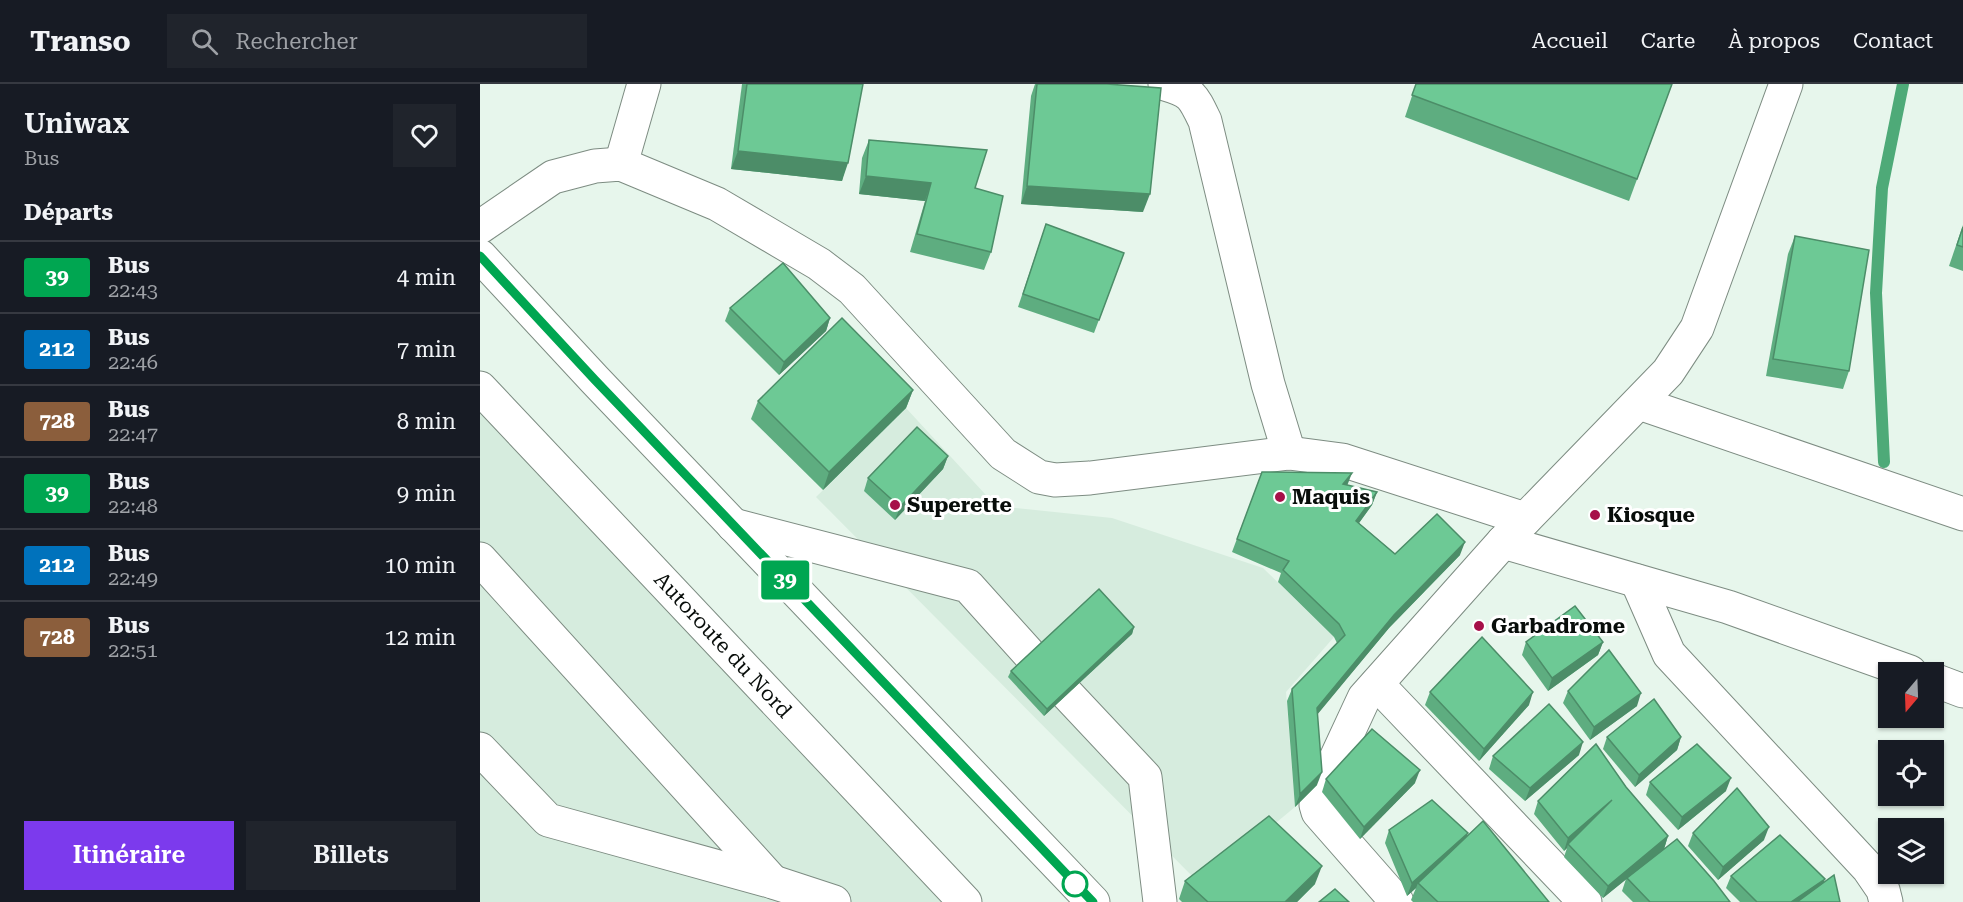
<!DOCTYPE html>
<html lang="fr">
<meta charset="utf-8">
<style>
:root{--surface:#171b24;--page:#20242c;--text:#f1f3f6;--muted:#9ea1a6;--line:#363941;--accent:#7c3aed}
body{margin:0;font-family:"Roboto Serif",serif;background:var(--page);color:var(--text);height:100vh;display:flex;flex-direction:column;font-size:22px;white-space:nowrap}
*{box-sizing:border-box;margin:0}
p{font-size:20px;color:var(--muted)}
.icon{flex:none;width:33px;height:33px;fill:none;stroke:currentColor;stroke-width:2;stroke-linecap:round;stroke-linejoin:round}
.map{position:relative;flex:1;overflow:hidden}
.panel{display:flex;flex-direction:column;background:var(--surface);width:480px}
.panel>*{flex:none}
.badge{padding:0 12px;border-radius:4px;font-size:21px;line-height:39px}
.needle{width:39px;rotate:199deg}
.fabs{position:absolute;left:1398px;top:578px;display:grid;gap:12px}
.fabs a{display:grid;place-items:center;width:66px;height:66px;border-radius:0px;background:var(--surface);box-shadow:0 2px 4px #0004;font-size:30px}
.map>.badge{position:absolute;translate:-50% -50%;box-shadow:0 0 0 3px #fff}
h2{padding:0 24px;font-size:22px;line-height:54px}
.round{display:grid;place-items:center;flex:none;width:63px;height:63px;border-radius:0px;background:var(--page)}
.summary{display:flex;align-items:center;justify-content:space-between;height:102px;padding:0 24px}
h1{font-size:28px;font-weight:600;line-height:45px}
.action{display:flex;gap:12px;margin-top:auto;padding:12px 24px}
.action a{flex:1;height:69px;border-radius:0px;background:var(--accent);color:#fff;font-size:24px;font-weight:600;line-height:69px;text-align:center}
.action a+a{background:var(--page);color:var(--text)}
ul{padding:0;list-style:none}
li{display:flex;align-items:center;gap:18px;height:72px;padding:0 24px;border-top:2px solid var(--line)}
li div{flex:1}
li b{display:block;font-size:22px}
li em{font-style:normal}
li .badge{min-width:66px;font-weight:700;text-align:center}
header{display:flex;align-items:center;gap:36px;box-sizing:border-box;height:84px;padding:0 30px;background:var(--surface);border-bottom:2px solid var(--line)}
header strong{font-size:28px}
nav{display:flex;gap:33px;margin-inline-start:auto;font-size:21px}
.search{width:420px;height:54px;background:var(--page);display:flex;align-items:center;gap:15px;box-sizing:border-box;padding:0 21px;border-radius:0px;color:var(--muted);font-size:22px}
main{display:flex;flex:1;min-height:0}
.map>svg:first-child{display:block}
.built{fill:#d6ecde}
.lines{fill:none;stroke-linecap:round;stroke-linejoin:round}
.stream{stroke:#4eaa78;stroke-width:12}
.minor-casing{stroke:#7d8c82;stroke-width:35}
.highway-casing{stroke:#7d8c82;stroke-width:35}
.minor{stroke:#fff;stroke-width:33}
.highway{stroke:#fff;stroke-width:33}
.wall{fill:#5ead80}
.shaded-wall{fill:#4c8d68}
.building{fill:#6dc995;stroke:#4c8d68;stroke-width:1.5}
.line-casing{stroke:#fff;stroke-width:14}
.line{stroke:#00a651;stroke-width:9}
.poi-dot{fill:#a61048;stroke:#fff;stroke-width:2}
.stop-dot{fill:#fff;stroke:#00a651;stroke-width:3}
.labels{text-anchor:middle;stroke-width:6;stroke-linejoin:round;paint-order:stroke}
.poi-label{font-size:21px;font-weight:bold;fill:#080d0a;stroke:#fff;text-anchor:start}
.street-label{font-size:21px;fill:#080d0a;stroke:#fff}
</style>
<header>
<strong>Transo</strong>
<div class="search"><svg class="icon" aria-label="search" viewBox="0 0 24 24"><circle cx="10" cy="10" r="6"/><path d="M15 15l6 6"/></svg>Rechercher</div>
<nav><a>Accueil</a><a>Carte</a><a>À propos</a><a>Contact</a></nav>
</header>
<main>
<section class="panel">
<div class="summary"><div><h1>Uniwax</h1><p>Bus</p></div><a class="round"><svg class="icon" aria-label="heart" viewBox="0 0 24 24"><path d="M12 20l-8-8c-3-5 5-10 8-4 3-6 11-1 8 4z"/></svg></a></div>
<h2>Départs</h2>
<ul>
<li><span class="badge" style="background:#00a651;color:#fff">39</span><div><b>Bus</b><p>22:43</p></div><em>4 min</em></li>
<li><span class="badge" style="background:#0072bc;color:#fff">212</span><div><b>Bus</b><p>22:46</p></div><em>7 min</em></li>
<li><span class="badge" style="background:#8b5e3c;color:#fff">728</span><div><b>Bus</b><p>22:47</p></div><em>8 min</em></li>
<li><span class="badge" style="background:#00a651;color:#fff">39</span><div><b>Bus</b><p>22:48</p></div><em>9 min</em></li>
<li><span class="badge" style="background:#0072bc;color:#fff">212</span><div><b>Bus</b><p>22:49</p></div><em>10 min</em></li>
<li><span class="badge" style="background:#8b5e3c;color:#fff">728</span><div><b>Bus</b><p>22:51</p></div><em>12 min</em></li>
</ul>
<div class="action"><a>Itinéraire</a><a>Billets</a></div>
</section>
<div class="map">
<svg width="1483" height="818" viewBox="0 0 1483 818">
<rect width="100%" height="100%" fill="#e7f6ec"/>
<g class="built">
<path d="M0,304L485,818H0Z"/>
<path d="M426,324L516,422L632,434L783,484L854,553L806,608L815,723L721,801L336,413Z"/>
</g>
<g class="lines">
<path class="stream" d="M1404,378L1396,209L1402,104L1423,0"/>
<g class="minor-casing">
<g id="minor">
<path d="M685,0C712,8 713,12 725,37L788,300L809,369"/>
<path d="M141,80L164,0"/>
<path d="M0,143L73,93L115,82L141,80L237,120L339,180L372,205L523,370L559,393L575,396L610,394L809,369L862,376L1045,435"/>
<path d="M1159,319L1483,430"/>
<path d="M253,441L488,502L551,572"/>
<path d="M1023,458L1248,523L1430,588"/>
<path d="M0,475L293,798"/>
<path d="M1157,497L1189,570L1388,784L1403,806L1406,818"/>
<path d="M1454,596L1483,607"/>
<path d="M897,600L1105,818"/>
<path d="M587,610L665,693L680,818"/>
<path d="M0,665L68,736L293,798L354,818"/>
<path d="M917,818L838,728L836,721L838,713L884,614L1023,458L1188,288L1217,244L1306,0"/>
</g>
</g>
<g class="highway-casing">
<g id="highway">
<path d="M0,172L115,296L613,818"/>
<path d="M0,304L485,818"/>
</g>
</g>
<use href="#minor" class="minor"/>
<use href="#highway" class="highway"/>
</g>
<g class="wall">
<path d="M262,0H383L362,97L251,85Z"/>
<path d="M555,0H627L663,128L541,120L551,12Z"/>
<path d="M936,0H1192L1149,117L925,33Z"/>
<path d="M389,56L495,104L511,168L504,186L430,168L445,117L379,110L382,74Z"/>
<path d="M566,140L644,169L614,249L538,223Z"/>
<path d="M1483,141V187L1469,182Z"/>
<path d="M1315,152L1369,287L1363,305L1286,292L1308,170Z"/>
<path d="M250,224L350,234L346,247L299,291L245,237Z"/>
<path d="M433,306L426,324L343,406L271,335L278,317Z"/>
<path d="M468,372L463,385L415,436L384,407L388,394Z"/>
<path d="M782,388L867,401L897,408L892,421L879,439L915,470L980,471L909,544L837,630V701L815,723L807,617L812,605L857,559L854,553L798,498L801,489L752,468Z"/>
<path d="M654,543L652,550L564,632L528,593L531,587Z"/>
<path d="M1046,558H1123L1118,571L1068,607L1042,571Z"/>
<path d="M1088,607L1157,622L1110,656L1083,619Z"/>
<path d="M950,608L1049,621L999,677L945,621Z"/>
<path d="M1127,653H1201L1197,666L1155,703L1123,665Z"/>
<path d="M1099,671L1045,717L1009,685L1013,672Z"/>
<path d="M846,695L935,699L880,755L842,708Z"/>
<path d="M1170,698L1246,707L1198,746L1166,711Z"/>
<path d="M1146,703L1188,752L1184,765L1250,818H1153L1142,807L1146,795L1123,814L1084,773L1087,764L1084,767L1054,730L1058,717Z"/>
<path d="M909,746L987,751L1069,818H933L931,816L936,804L927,812L905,759Z"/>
<path d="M1213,749L1284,756L1238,796L1208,762Z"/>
<path d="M1251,792L1343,799L1360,818H1260L1246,804Z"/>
<path d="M705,797L835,800L817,818H702L699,815Z"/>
</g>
<g class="shaded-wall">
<path d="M258,67L368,79L362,97L251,85Z"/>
<path d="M386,92L451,99L445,117L379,110Z"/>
<path d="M547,102L670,110L663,128L541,120Z"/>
<path d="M350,234L346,247L299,291L304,278Z"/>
<path d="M433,306L426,324L343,406L349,388Z"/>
<path d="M468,372L463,385L415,436L420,423Z"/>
<path d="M872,389L867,402L863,400Z"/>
<path d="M897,408L892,421L871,450L876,437Z"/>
<path d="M985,458L980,471L909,544L832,637L837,624L914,531Z"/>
<path d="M654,543L652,550L564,632L567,625Z"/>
<path d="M1123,558L1118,571L1068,607L1072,594Z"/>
<path d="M1053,608L1049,621L999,677L1004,665Z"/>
<path d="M1161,609L1157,622L1110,656L1114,643Z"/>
<path d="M1201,653L1197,666L1155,703L1159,691Z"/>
<path d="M1103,658L1099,671L1045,717L1050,704Z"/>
<path d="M940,686L935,699L880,755L884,743Z"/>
<path d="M842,688L837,701L815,723L820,710Z"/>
<path d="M1251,694L1246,707L1198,746L1202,733Z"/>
<path d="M1132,716L1088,760L1087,764L1084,767L1088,754Z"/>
<path d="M1289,743L1284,756L1238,796L1243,783Z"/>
<path d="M988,749L983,762L938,799L936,804L927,812L932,799Z"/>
<path d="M1188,752L1184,765L1123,814L1128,802Z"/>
<path d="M842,782L835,800L817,818H805Z"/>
<path d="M1345,795L1340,808L1325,818H1311Z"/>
</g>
<g class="building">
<path d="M267,0H383L368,79L258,67Z"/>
<path d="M557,0H627L681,4L670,110L547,102Z"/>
<path d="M936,0H1192L1157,95L932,11Z"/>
<path d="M389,56L507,66L495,104L523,112L511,168L437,150L451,99L386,92Z"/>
<path d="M566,140L644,169L619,236L543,210Z"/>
<path d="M1483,143V163L1477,161Z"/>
<path d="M1315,152L1389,166L1369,287L1293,275Z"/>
<path d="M303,179L350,234L304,278L250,224Z"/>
<path d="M362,234L433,306L349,388L278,317Z"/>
<path d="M437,343L468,372L420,423L388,394Z"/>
<path d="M782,388L872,389L863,400L897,408L876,437L915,470L957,430L985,458L914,531L837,624L842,688L820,710L812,605L865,551L859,540L803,486L809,477L757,455Z"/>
<path d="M619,505L654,543L567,625L531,587Z"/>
<path d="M1095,522L1123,558L1072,594L1046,558Z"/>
<path d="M1002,553L1053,608L1004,665L950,608Z"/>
<path d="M1129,566L1161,609L1114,643L1088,607Z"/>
<path d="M1174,615L1201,653L1159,691L1127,653Z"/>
<path d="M1069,620L1103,658L1050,704L1013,672Z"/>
<path d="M892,645L940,686L884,743L846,695Z"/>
<path d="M1116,660L1146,703L1188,752L1128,802L1088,760L1132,716L1088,754L1058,717Z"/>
<path d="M1217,660L1251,694L1202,733L1170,698Z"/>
<path d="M1257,704L1289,743L1243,783L1213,749Z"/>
<path d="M952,716L988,749L932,799L909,746Z"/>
<path d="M789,732L842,782L805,818H728L705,797Z"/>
<path d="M1003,737L1069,818H958L938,799Z"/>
<path d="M1300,751L1345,795L1311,818H1277L1251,792Z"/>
<path d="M1197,755L1234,797L1250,818H1170L1147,794Z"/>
<path d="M1354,791L1360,818H1317Z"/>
<path d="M855,805L869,818H839Z"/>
</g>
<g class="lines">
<g class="line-casing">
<path id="line" d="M0,172L115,296L613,818"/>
</g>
<use href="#line" class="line"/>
</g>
<g class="poi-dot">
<circle cx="800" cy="413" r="6"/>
<circle cx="415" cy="421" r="6"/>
<circle cx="1115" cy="431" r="6"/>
<circle cx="999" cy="542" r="6"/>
</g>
<circle class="stop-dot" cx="595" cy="800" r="12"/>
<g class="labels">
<g class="poi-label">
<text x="812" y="420">Maquis</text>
<text x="427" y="428">Superette</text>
<text x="1127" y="438">Kiosque</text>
<text x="1011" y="549">Garbadrome</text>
</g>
<g class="street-label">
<text transform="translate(243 561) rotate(47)" y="7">Autoroute du Nord</text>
</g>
</g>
</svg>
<div class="fabs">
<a><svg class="needle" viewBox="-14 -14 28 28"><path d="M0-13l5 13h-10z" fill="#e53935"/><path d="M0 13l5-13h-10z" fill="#9ea1a6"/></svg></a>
<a><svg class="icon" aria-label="locate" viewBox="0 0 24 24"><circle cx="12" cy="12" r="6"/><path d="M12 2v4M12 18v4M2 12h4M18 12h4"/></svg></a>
<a><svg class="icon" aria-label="layers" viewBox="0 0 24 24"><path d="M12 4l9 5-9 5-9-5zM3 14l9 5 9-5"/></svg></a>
</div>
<b class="badge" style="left:305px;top:496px;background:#00a651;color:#fff">39</b>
</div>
</main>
